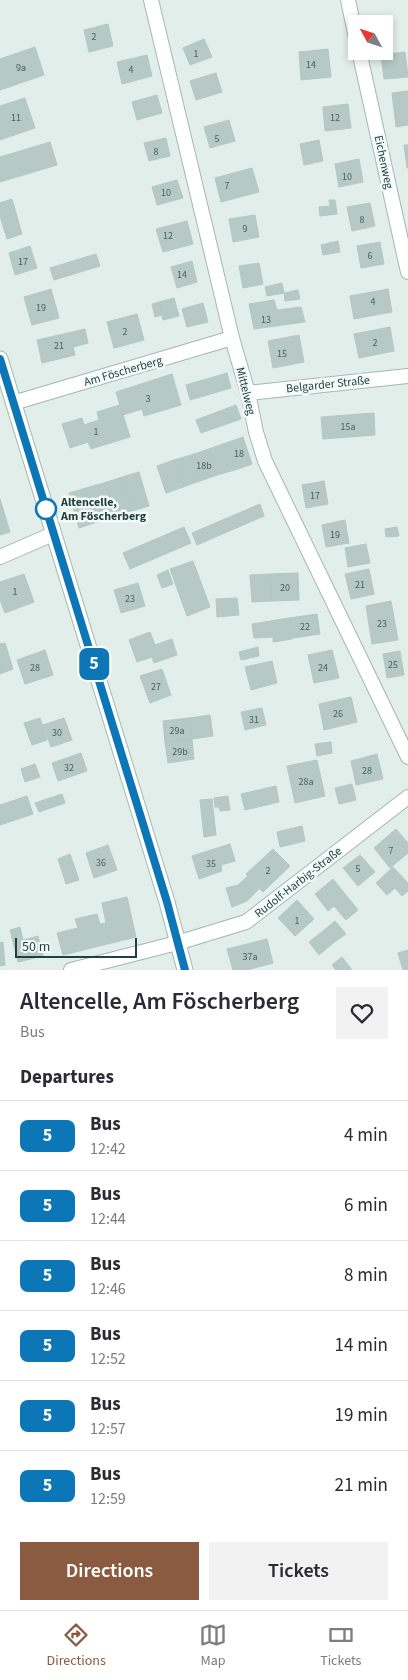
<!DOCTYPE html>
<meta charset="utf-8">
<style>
:root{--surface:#fff;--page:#f2f2f3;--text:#2b2b33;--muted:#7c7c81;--line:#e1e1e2;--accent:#8a5b40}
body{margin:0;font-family:"Source Sans 3",sans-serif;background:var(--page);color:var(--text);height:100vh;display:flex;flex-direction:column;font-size:19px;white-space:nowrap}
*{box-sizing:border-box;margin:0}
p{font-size:16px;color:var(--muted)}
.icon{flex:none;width:28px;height:28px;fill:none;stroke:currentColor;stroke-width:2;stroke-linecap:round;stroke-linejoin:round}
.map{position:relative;height:970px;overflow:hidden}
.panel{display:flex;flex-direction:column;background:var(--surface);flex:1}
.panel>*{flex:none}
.badge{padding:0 10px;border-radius:8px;font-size:18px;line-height:32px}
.needle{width:32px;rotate:310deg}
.controls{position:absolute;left:348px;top:15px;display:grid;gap:10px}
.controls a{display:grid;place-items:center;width:45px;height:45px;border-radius:0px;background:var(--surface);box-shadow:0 2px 8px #0003;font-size:25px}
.scale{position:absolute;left:15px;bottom:12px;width:122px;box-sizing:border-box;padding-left:5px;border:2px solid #21413d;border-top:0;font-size:14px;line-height:18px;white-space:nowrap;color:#21413d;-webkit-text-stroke:4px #f3faf8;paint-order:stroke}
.map>.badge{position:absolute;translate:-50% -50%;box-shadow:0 0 0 2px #fff}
h2{padding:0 20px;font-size:19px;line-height:45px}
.round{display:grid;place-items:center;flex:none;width:52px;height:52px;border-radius:0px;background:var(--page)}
.head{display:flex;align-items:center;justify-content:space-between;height:85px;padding:0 20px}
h1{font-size:24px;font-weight:600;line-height:38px}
.primary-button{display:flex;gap:10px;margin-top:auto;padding:10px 20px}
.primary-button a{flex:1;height:58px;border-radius:0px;background:var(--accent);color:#fff;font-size:20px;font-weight:600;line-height:58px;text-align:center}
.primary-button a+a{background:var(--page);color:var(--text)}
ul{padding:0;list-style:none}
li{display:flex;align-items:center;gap:15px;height:70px;padding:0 20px;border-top:1px solid var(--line)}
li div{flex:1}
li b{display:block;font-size:19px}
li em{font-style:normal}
li .badge{min-width:55px;font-weight:700;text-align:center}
.menu{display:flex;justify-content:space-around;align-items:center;height:70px;border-top:1px solid var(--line);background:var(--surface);font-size:14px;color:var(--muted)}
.menu a{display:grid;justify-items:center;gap:2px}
.menu .current{color:var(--accent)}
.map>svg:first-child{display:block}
.building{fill:#b7c9c4;stroke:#b4c8c3}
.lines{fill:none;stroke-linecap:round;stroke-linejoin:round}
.street-casing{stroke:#a4b7b3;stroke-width:16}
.secondary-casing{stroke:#a0bab5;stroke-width:17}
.street{stroke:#fff;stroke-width:14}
.secondary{stroke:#fff;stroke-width:15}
.line-casing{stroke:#fff;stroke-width:11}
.line{stroke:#0d76b6;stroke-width:8}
.stop-dot{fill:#fff;stroke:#0d76b6;stroke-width:2.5}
.labels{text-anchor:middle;stroke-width:5;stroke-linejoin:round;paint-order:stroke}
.number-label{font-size:10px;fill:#46635f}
.street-label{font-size:12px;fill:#21413d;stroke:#f3faf8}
.stop-label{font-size:12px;font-weight:bold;fill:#21413d;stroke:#f3faf8;text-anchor:start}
</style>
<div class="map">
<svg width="408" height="970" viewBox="0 0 408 970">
<rect width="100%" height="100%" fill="#e2eeea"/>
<g class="building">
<path d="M108,24L113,46L89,52L84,30Z"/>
<path d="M204,39L212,57L190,65L183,48Z"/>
<path d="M35,47L44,75L0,90V59Z"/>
<path d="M328,49L331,77L301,80L299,52Z"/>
<path d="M405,52L408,77L384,79L381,55Z"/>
<path d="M147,55L152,76L122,84L117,62Z"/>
<path d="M216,73L222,92L196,100L190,81Z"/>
<path d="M408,91V125L396,127L392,93Z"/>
<path d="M157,95L162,113L137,120L132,102Z"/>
<path d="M25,98L35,128L0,140V106Z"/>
<path d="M348,104L351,128L325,131L323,107Z"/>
<path d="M229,120L235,141L210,148L204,127Z"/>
<path d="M166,138L170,156L149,161L144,143Z"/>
<path d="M319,140L323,161L304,165L300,144Z"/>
<path d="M50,142L57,165L0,182V157Z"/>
<path d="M404,145H408V168H407Z"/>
<path d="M359,159L363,182L339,187L335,164Z"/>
<path d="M252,168L259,192L221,202L215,178Z"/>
<path d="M177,180L183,198L157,205L152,187Z"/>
<path d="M12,199L22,234L7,239L0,216V203Z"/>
<path d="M329,200H335L337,214L320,216L319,207L330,206Z"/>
<path d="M370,203L375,226L352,231L347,207Z"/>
<path d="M255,215L259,237L233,242L229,219Z"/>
<path d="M187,221L193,244L163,252L156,229Z"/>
<path d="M338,241L340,252L323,255L321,245Z"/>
<path d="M380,242L384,264L361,268L357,246Z"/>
<path d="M30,246L37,268L15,275L9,253Z"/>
<path d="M96,254L100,266L54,280L50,268Z"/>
<path d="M192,261L197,282L177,288L171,267Z"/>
<path d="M259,263L263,284L243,288L239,266Z"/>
<path d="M282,283L284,293L267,296L265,287Z"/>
<path d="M51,289L59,318L32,325L24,297Z"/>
<path d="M388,289L392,312L354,319L350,296Z"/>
<path d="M298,290L300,299L285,301L284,293Z"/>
<path d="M174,298L179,316L163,320L159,302Z"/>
<path d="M274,300L277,310L301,307L305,322L254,329L249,304Z"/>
<path d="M159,302L162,315L155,317L152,304Z"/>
<path d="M203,303L208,322L187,327L182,309Z"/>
<path d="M137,314L144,340L114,348L107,322Z"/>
<path d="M390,327L394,351L359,358L354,334Z"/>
<path d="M85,329L88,343L73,347L75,355L42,363L37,340Z"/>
<path d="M299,335L304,362L273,368L268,341Z"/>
<path d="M227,373L231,388L190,400L186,385Z"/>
<path d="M172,374L181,405L144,416L142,409L123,415L116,392Z"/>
<path d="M120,405L130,437L91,449L88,442L70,448L62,424L82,418L84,425L99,420L97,412Z"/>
<path d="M236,405L241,419L201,433L196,420Z"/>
<path d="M374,413L375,435L323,439L321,417Z"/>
<path d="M243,437L252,464L235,470L226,443Z"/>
<path d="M226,443L235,470L217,475L209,449Z"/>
<path d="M209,449L217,475L200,481L191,455Z"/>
<path d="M191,455L200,481L183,487L174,460Z"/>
<path d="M174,460L183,487L166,493L157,466Z"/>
<path d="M139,472L149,506L132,511L122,477Z"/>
<path d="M122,477L132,511L115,517L104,483Z"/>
<path d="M324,481L328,504L306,508L302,485Z"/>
<path d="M104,483L115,517L97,522L86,488Z"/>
<path d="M86,488L97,522L79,528L69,493Z"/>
<path d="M0,499L10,532L0,535Z"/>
<path d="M260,504L264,516L197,545L192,533Z"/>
<path d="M345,520L349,543L326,547L322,525Z"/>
<path d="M184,527L191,543L130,569L123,553Z"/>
<path d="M397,527L399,536L386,537L385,529Z"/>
<path d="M366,544L370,563L348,567L345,548Z"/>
<path d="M193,561L210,607L187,616L170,569Z"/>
<path d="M369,569L374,594L351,599L345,574Z"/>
<path d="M168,570L173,584L162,588L157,575Z"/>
<path d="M298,573L299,600L272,601L270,574Z"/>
<path d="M24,574L34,602L5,613L0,600V582Z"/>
<path d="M270,574L272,601L252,602L250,575Z"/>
<path d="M138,583L145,606L121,613L114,590Z"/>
<path d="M237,598L239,615L217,617L216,599Z"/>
<path d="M391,601L398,640L372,644L366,606Z"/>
<path d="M317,614L320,634L293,638L289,618Z"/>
<path d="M289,618L292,639L273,642V637L254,638L252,624Z"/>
<path d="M150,632L155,645L172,639L177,655L154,663L152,657L137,662L129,640Z"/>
<path d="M5,643L13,669L0,674V644Z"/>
<path d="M258,647L259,656L241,660L239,652Z"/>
<path d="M45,650L53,675L25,684L17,660Z"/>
<path d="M332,650L339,678L314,683L308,655Z"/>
<path d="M400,651L404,675L387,678L383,654Z"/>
<path d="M272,661L277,683L251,690L245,667Z"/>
<path d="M162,669L171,695L150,703L140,676Z"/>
<path d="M351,697L357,722L324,730L319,704Z"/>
<path d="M262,708L266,725L245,730L241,712Z"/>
<path d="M210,715L213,736L192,739L189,718Z"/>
<path d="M40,718L47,740L32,745L24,723Z"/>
<path d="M64,718L72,740L51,747L43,725Z"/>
<path d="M189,718L192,739L165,742L163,721Z"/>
<path d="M192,739L194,759L168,763L165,742Z"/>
<path d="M331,742L332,753L317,756L315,744Z"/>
<path d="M81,753L87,771L58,781L52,763Z"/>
<path d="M377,754L383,779L356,785L351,761Z"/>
<path d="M317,760L325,796L295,803L287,766Z"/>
<path d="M35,764L40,777L25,782L21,769Z"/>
<path d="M352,784L356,800L339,804L335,788Z"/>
<path d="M276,786L279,802L245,810L241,794Z"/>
<path d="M62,794L65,803L39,812L35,803Z"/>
<path d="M27,796L33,814L0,825V805Z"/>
<path d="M228,796L230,810L220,811L219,807H215L214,798Z"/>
<path d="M212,799L216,835L204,837L200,800Z"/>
<path d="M302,826L305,841L280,847L277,832Z"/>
<path d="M396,829L408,843V853L390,868L374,848Z"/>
<path d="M230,844L235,861L221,865L222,871L199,879L192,856Z"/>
<path d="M108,845L117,870L94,878L86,853Z"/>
<path d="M273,849L290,866L263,892L246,874Z"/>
<path d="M70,854L79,880L66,884L58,859Z"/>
<path d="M360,855L375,872L358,886L343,868Z"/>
<path d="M393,867L408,883V891L402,896L395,888L387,895L376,883Z"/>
<path d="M248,876L260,888L247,901L232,907L226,888L238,885Z"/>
<path d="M333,879L358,910L346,920L334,906L328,911L315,894Z"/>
<path d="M127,897L136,937L63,955L57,933L78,928L75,919L97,914L100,924L106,923L102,903Z"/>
<path d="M297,900L314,919L295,936L278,918Z"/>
<path d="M335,921L346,934L333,943L323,931Z"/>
<path d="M20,927L23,940L38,936L43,956L18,962L10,930Z"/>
<path d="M323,931L333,943L319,955L309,942Z"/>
<path d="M267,939L273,963L247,970H233L227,949Z"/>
<path d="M3,942L5,965L0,966V943Z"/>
<path d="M408,950V970H403L398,953Z"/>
<path d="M342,957L352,970H336L332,965Z"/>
</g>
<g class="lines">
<g class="street-casing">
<g id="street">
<path d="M151,0L232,338L248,393L256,432L265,461L408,757"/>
<path d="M348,0L356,38"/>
<path d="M359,51L408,272"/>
<path d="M248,393L408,376"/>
<path d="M13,403L232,338"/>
<path d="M0,557L53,534"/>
<path d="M71,970L177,943L246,922L408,797"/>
</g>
</g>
<g class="secondary-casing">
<path id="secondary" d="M0,359L167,902L185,970"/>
</g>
<use href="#street" class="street"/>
<use href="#secondary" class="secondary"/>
</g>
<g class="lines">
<g class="line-casing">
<path id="line" d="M0,359L167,902L185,970"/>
</g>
<use href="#line" class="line"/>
</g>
<circle class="stop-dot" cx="46" cy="509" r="10"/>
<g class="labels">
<g class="number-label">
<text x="94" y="40">2</text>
<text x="196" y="57">1</text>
<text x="311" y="68">14</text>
<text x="21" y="71">9a</text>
<text x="131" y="73">4</text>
<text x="16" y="121">11</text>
<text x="335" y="121">12</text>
<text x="217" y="142">5</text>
<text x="156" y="155">8</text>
<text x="347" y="180">10</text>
<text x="227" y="189">7</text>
<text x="166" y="196">10</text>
<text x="362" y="223">8</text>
<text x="245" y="232">9</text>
<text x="168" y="239">12</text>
<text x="370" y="259">6</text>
<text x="23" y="265">17</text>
<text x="182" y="278">14</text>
<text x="373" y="305">4</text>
<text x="41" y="311">19</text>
<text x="266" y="323">13</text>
<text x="125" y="335">2</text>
<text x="375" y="346">2</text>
<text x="59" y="349">21</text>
<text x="282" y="357">15</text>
<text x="148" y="402">3</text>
<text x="348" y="430">15a</text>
<text x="96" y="435">1</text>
<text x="239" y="457">18</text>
<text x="204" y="469">18b</text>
<text x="315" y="499">17</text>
<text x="335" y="538">19</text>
<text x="360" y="588">21</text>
<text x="285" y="591">20</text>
<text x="15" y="595">1</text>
<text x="130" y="602">23</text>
<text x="382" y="627">23</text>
<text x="305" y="630">22</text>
<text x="393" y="668">25</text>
<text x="35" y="671">28</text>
<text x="323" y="671">24</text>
<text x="156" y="690">27</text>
<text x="338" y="717">26</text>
<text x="254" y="723">31</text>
<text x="177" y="734">29a</text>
<text x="57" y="736">30</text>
<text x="180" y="755">29b</text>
<text x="69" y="771">32</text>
<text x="367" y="774">28</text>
<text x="306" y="785">28a</text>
<text x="391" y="854">7</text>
<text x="101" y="866">36</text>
<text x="211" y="867">35</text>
<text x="358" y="872">5</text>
<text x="268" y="874">2</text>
<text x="297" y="924">1</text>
<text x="250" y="960">37a</text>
</g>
<g class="street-label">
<text transform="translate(384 162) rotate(78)" y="4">Eichenweg</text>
<text transform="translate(123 371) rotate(-16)" y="4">Am Föscherberg</text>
<text transform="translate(328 384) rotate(-6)" y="4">Belgarder Straße</text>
<text transform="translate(246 391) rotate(76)" y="4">Mittelweg</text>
<text transform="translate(298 882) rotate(-38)" y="4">Rudolf-Harbig-Straße</text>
</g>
<g class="stop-label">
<text x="61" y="506">Altencelle,<tspan x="61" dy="14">Am Föscherberg</tspan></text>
</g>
</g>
</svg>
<div class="controls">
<a><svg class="needle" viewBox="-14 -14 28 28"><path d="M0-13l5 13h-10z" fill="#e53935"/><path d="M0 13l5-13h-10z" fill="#7c7c81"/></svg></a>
</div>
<div class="scale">50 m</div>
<b class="badge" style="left:94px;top:664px;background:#0d76b6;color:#fff">5</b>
</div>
<section class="panel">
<div class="head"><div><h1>Altencelle, Am Föscherberg</h1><p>Bus</p></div><a class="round"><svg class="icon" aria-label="heart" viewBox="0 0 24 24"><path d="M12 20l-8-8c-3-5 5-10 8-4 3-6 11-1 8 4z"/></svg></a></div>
<h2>Departures</h2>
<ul>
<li><span class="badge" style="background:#0d76b6;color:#fff">5</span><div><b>Bus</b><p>12:42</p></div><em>4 min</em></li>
<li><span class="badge" style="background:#0d76b6;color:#fff">5</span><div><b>Bus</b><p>12:44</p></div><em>6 min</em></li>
<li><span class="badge" style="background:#0d76b6;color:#fff">5</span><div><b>Bus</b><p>12:46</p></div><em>8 min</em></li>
<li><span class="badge" style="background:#0d76b6;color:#fff">5</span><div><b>Bus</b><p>12:52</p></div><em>14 min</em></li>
<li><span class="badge" style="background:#0d76b6;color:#fff">5</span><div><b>Bus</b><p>12:57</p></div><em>19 min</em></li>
<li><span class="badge" style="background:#0d76b6;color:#fff">5</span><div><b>Bus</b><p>12:59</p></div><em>21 min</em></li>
</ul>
<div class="primary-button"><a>Directions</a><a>Tickets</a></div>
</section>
<nav class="menu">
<a class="current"><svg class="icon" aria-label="directions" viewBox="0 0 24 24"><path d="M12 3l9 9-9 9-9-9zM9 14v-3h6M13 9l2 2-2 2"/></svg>Directions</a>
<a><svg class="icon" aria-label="map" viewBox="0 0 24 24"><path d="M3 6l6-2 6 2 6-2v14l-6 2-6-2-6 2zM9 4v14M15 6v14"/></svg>Map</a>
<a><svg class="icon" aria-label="tickets" viewBox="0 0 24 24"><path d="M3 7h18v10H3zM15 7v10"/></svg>Tickets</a>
</nav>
